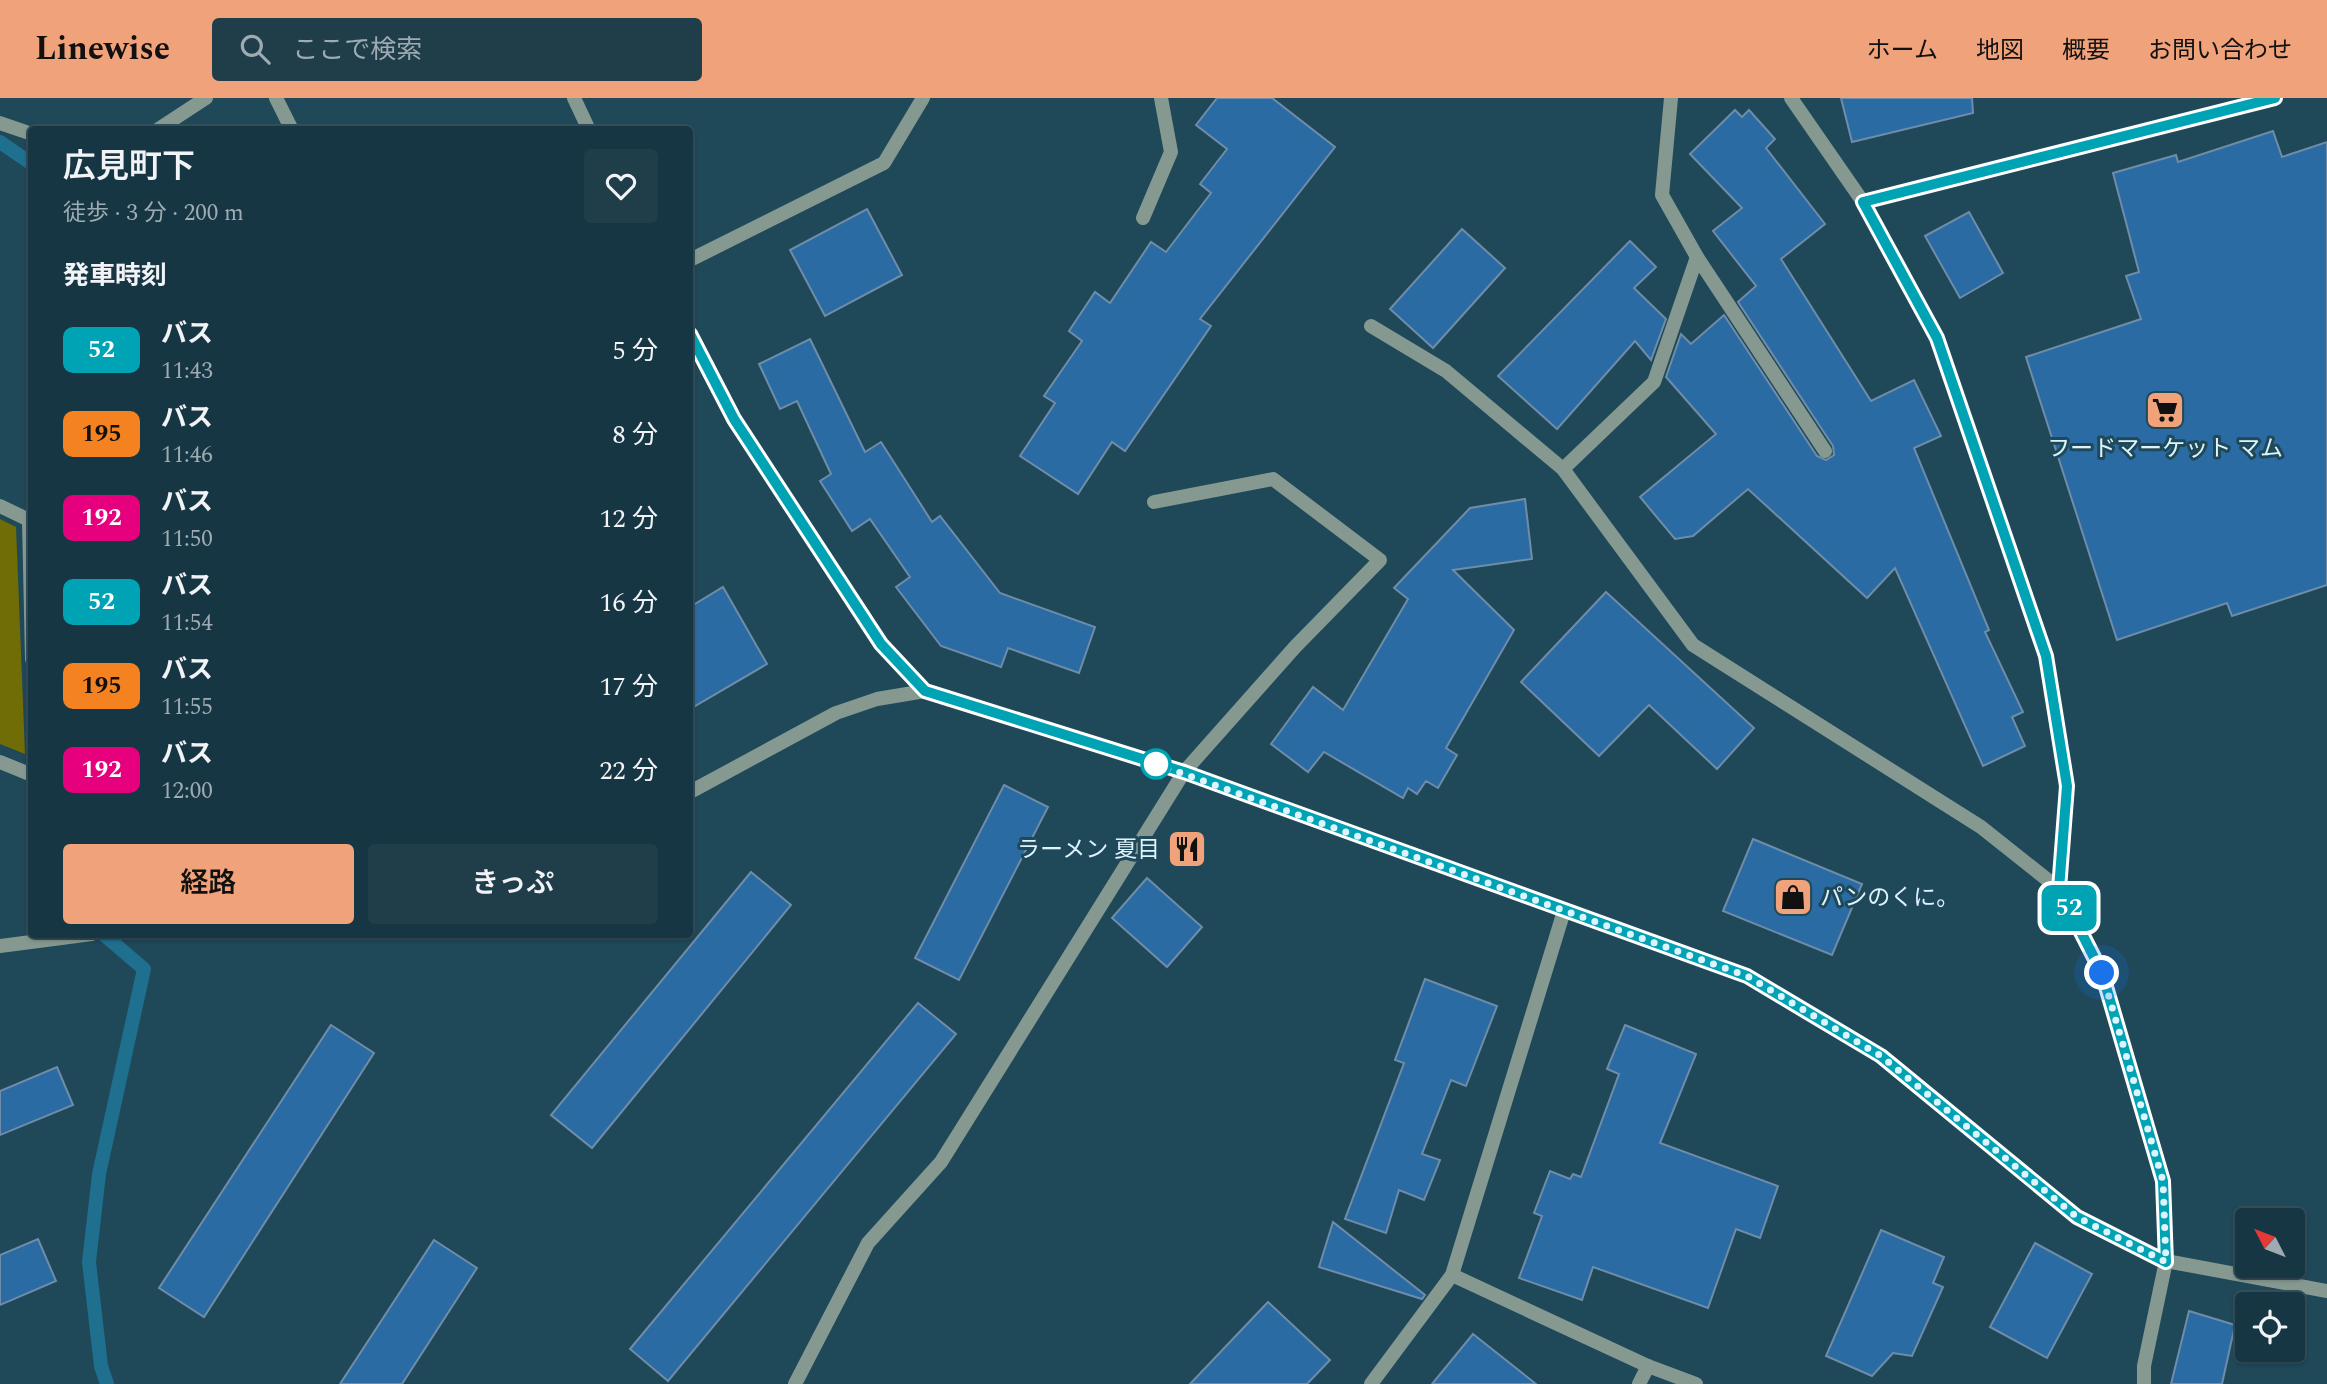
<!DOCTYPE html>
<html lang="ja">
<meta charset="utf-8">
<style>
:root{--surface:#173643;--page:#203e4a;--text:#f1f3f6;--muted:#9eabb2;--line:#36505c;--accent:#f0a27a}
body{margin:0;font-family:Spectral,"Noto Sans JP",serif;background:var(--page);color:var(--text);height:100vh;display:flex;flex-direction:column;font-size:26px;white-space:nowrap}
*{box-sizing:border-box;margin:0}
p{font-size:23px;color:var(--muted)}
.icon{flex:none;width:38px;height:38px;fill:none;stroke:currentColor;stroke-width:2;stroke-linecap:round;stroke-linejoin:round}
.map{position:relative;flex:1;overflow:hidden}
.sheet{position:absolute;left:28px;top:28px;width:665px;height:812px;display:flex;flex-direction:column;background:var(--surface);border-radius:7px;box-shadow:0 2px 5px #0004,0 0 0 2px var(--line)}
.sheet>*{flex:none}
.badge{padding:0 14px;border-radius:10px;font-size:24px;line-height:46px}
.needle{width:46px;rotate:312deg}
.fabs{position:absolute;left:2235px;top:1110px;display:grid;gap:14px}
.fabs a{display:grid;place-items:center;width:70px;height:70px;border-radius:7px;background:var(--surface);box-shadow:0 2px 5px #0004,0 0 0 2px var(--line);font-size:35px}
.you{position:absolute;width:35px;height:35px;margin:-18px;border:5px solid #fff;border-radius:50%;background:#1a73e8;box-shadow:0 0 0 10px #1a73e833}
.map>.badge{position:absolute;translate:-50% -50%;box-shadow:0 0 0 4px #fff}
h2{padding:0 35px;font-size:26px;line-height:63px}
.round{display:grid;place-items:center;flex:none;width:74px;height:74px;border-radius:7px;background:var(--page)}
.headline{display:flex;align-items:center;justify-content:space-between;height:119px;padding:0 35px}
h1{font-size:33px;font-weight:600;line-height:52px}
.action{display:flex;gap:14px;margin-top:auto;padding:14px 35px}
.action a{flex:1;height:80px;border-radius:7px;background:var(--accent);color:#111;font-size:28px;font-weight:600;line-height:80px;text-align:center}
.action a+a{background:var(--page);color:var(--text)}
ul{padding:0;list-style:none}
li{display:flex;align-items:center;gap:21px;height:84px;padding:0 35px}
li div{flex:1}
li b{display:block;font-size:26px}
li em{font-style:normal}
li .badge{min-width:77px;font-weight:700;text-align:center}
header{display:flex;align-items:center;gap:42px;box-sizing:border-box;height:98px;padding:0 35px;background:var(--accent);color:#111}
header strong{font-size:33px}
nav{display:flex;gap:38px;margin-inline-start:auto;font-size:24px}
.search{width:490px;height:63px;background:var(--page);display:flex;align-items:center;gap:18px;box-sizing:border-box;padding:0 24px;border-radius:7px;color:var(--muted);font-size:26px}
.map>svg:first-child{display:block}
.forest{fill:#706d07}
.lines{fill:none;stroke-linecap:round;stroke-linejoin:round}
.stream{stroke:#1f6f8e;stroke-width:14}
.building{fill:#2b6ba3;stroke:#6f8ca8;stroke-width:2}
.minor{stroke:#869991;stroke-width:14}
.tertiary{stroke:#869991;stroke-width:14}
.line-casing{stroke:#fff;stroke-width:16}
.line{stroke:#00a3b4;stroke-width:10}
.walk{stroke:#ddf3fd;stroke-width:7;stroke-dasharray:0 12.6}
.stop-dot{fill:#fff;stroke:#00a3b4;stroke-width:3.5}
.labels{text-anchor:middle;stroke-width:6;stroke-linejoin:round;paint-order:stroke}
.poi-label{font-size:23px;fill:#ddf3fd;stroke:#1f4859}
</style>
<header>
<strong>Linewise</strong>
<div class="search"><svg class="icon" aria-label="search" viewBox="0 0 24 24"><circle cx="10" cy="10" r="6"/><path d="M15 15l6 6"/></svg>ここで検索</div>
<nav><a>ホーム</a><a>地図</a><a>概要</a><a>お問い合わせ</a></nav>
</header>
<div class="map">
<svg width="2327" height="1286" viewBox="0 0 2327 1286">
<rect width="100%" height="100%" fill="#1f4859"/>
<path class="forest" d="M0,421L16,429L25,656L0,646Z"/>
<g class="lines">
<g class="stream">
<path d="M0,44L32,66"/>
<path d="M103,836L144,871L99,1076L89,1164L101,1268L107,1286"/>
</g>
</g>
<g class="building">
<path d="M1217,0H1272L1335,49L1200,221L1211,228L1125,353L1112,344L1078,396L1020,358L1055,305L1044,298L1082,243L1069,233L1095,194L1110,205L1151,144L1166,154L1211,95L1200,86L1227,51L1196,27Z"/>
<path d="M1841,0H1972L1973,15L1852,44Z"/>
<path d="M1735,12L1742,19L1749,12L1775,41L1766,50L1825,126L1781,161L1783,164L1871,303L1914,282L1941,338L1914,350L1989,532L1985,534L2023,614L2012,619L2025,648L1983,668L1895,470L1867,500L1748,391L1693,438L1675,441L1640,399L1716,336L1666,279L1681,236L1691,246L1724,217L1817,358L1826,362L1834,357L1833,348L1738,204L1756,188L1713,133L1742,110L1690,56Z"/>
<path d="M2273,33L2282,59L2327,44V487L2232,518L2227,505L2117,542L2026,259L2141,221L2126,178L2139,174L2113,75L2176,57L2178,64Z"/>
<path d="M867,111L902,177L825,218L790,152Z"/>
<path d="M1969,114L2003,175L1960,200L1925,138Z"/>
<path d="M1462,131L1505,170L1433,250L1390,211Z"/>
<path d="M1630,143L1656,169L1634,190L1666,221L1651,262L1635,243L1557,331L1498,278Z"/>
<path d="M810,241L865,354L881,344L932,424L940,418L1000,495L1095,529L1079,575L1008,550L1001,569L941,548L896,489L910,479L870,421L852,433L820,383L831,376L797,303L780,311L759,266Z"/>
<path d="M1525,401L1532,461L1453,472L1514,532L1446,650L1457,657L1438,690L1426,683L1417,696L1408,690L1403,700L1324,654L1308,674L1271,646L1313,589L1343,612L1408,501L1394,490L1470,410Z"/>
<path d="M723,489L767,566L690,611V509Z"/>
<path d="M1606,494L1754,630L1717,671L1649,607L1599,658L1521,584Z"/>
<path d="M1004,687L1048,709L959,882L915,860Z"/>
<path d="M1753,741L1862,786L1832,857L1723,813Z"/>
<path d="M751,774L791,807L592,1050L551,1017Z"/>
<path d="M1147,780L1202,829L1167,869L1112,820Z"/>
<path d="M1425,881L1497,908L1466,988L1451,982L1422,1056L1440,1062L1424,1102L1399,1092L1386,1135L1345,1121L1404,965L1395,962Z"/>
<path d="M918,905L956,936L668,1283L630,1251Z"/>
<path d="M331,927L374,955L204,1219L159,1190Z"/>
<path d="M1625,927L1696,956L1660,1045L1778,1088L1760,1140L1736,1131L1708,1210L1593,1169L1582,1202L1519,1180L1542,1118L1534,1115L1550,1073L1570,1081L1573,1076L1581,1079L1619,976L1607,971Z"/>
<path d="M57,969L73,1007L0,1037V993Z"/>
<path d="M1333,1124L1425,1197L1422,1201L1319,1169Z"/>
<path d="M1881,1132L1944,1159L1933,1185L1943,1189L1912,1258L1893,1255L1872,1278L1826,1258Z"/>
<path d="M38,1141L56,1183L0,1207V1157Z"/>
<path d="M434,1142L477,1170L402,1286H340Z"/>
<path d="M2035,1145L2092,1176L2047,1260L1990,1229Z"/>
<path d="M1268,1204L1330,1262L1307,1286H1190Z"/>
<path d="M2189,1213L2235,1227L2222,1286H2171Z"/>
<path d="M1473,1236L1536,1286H1432Z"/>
</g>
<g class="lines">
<g class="minor">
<path d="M276,0L292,32"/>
<path d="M1671,0L1662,97L1697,159L1825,353"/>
<path d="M1791,0L1863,104L1937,240L2046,558L2067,688L2059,791L2102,875L2163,1083L2166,1163L2144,1268V1286"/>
<path d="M157,32L206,0"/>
<path d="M1863,104L2275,0"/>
<path d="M1143,120L1171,54L1161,0"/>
<path d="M690,162L884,65L923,0"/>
<path d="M1371,228L1446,273L1563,371L1693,547L1981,729L2059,791"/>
<path d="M1563,371L1654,284L1697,159"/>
<path d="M0,408L29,422L32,561"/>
<path d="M925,593L1184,674L1747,878L1881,958L2077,1119L2166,1163L2327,1193"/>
<path d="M0,664L32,677"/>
<path d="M1452,1177L1648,1268L1696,1286"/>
<path d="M795,1286L868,1145L941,1064L1184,674L1295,549L1380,462L1273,381L1154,404"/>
<path d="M1371,1286L1452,1177L1564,813"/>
<path d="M1639,1286L1648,1268"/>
</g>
<g class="tertiary">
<path d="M574,0L589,32"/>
<path d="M0,25L32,36"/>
<path d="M690,236L734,321L881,546L925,593"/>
<path d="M690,694L836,615L877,601L925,593"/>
<path d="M0,848L92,836"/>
</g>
</g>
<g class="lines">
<g class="line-casing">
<path id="line" d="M690,236L734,321L881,546L925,593L1184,674L1747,878L1881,958L2077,1119L2166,1164L2163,1083L2102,875L2059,791L2067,688L2046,558L1937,240L1863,104L2275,0"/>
</g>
<use href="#line" class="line"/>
<path class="walk" d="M1156,666L1747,878L1881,958L2077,1119L2166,1164L2163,1083L2102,875"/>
</g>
<defs>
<g id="supermarket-square" transform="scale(2.0125)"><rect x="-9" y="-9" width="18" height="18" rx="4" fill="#f0a27a" stroke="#1f4859"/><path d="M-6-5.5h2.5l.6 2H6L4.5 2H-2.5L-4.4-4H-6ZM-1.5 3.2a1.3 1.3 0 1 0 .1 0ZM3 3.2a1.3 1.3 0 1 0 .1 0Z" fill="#111"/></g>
<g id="restaurant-square" transform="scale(2.0125)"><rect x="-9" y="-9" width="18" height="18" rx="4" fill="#f0a27a" stroke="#1f4859"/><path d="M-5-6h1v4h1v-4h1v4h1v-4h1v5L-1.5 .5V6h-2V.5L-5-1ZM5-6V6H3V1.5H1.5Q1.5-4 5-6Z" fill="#111"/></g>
<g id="shop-square" transform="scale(2.0125)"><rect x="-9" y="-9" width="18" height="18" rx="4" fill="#f0a27a" stroke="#1f4859"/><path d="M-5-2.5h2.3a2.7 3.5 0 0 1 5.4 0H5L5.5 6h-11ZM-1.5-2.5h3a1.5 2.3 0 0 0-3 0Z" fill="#111"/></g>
</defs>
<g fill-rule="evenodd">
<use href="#supermarket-square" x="2165" y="312"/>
<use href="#restaurant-square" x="1187" y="751"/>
<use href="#shop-square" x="1793" y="799"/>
</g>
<circle class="stop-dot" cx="1156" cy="666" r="14"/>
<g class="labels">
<g class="poi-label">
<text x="2165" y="358">フードマーケット マム</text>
<text x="1160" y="759" text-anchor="end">ラーメン 夏目</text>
<text x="1820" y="807" text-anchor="start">パンのくに。</text>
</g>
</g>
</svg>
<div class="fabs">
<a><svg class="needle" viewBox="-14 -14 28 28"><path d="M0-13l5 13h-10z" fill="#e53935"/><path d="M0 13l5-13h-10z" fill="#9eabb2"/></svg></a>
<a><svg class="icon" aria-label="locate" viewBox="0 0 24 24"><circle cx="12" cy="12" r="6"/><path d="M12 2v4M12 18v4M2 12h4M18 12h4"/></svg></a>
</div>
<div class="you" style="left:2102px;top:875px"></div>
<b class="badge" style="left:2069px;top:810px;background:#00a3b4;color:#fff">52</b>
<section class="sheet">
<div class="headline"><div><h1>広見町下</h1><p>徒歩 · 3 分 · 200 m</p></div><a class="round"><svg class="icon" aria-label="heart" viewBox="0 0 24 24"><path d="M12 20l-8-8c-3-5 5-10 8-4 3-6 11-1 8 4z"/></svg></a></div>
<h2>発車時刻</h2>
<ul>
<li><span class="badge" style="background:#00a3b4;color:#fff">52</span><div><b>バス</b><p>11:43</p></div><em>5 分</em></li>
<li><span class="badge" style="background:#f58220;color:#111">195</span><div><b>バス</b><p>11:46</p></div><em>8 分</em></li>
<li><span class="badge" style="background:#e6007e;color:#fff">192</span><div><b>バス</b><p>11:50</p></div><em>12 分</em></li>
<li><span class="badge" style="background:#00a3b4;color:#fff">52</span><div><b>バス</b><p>11:54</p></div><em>16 分</em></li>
<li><span class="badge" style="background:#f58220;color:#111">195</span><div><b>バス</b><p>11:55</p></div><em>17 分</em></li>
<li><span class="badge" style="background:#e6007e;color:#fff">192</span><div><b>バス</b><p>12:00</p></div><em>22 分</em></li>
</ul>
<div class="action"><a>経路</a><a>きっぷ</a></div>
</section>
</div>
